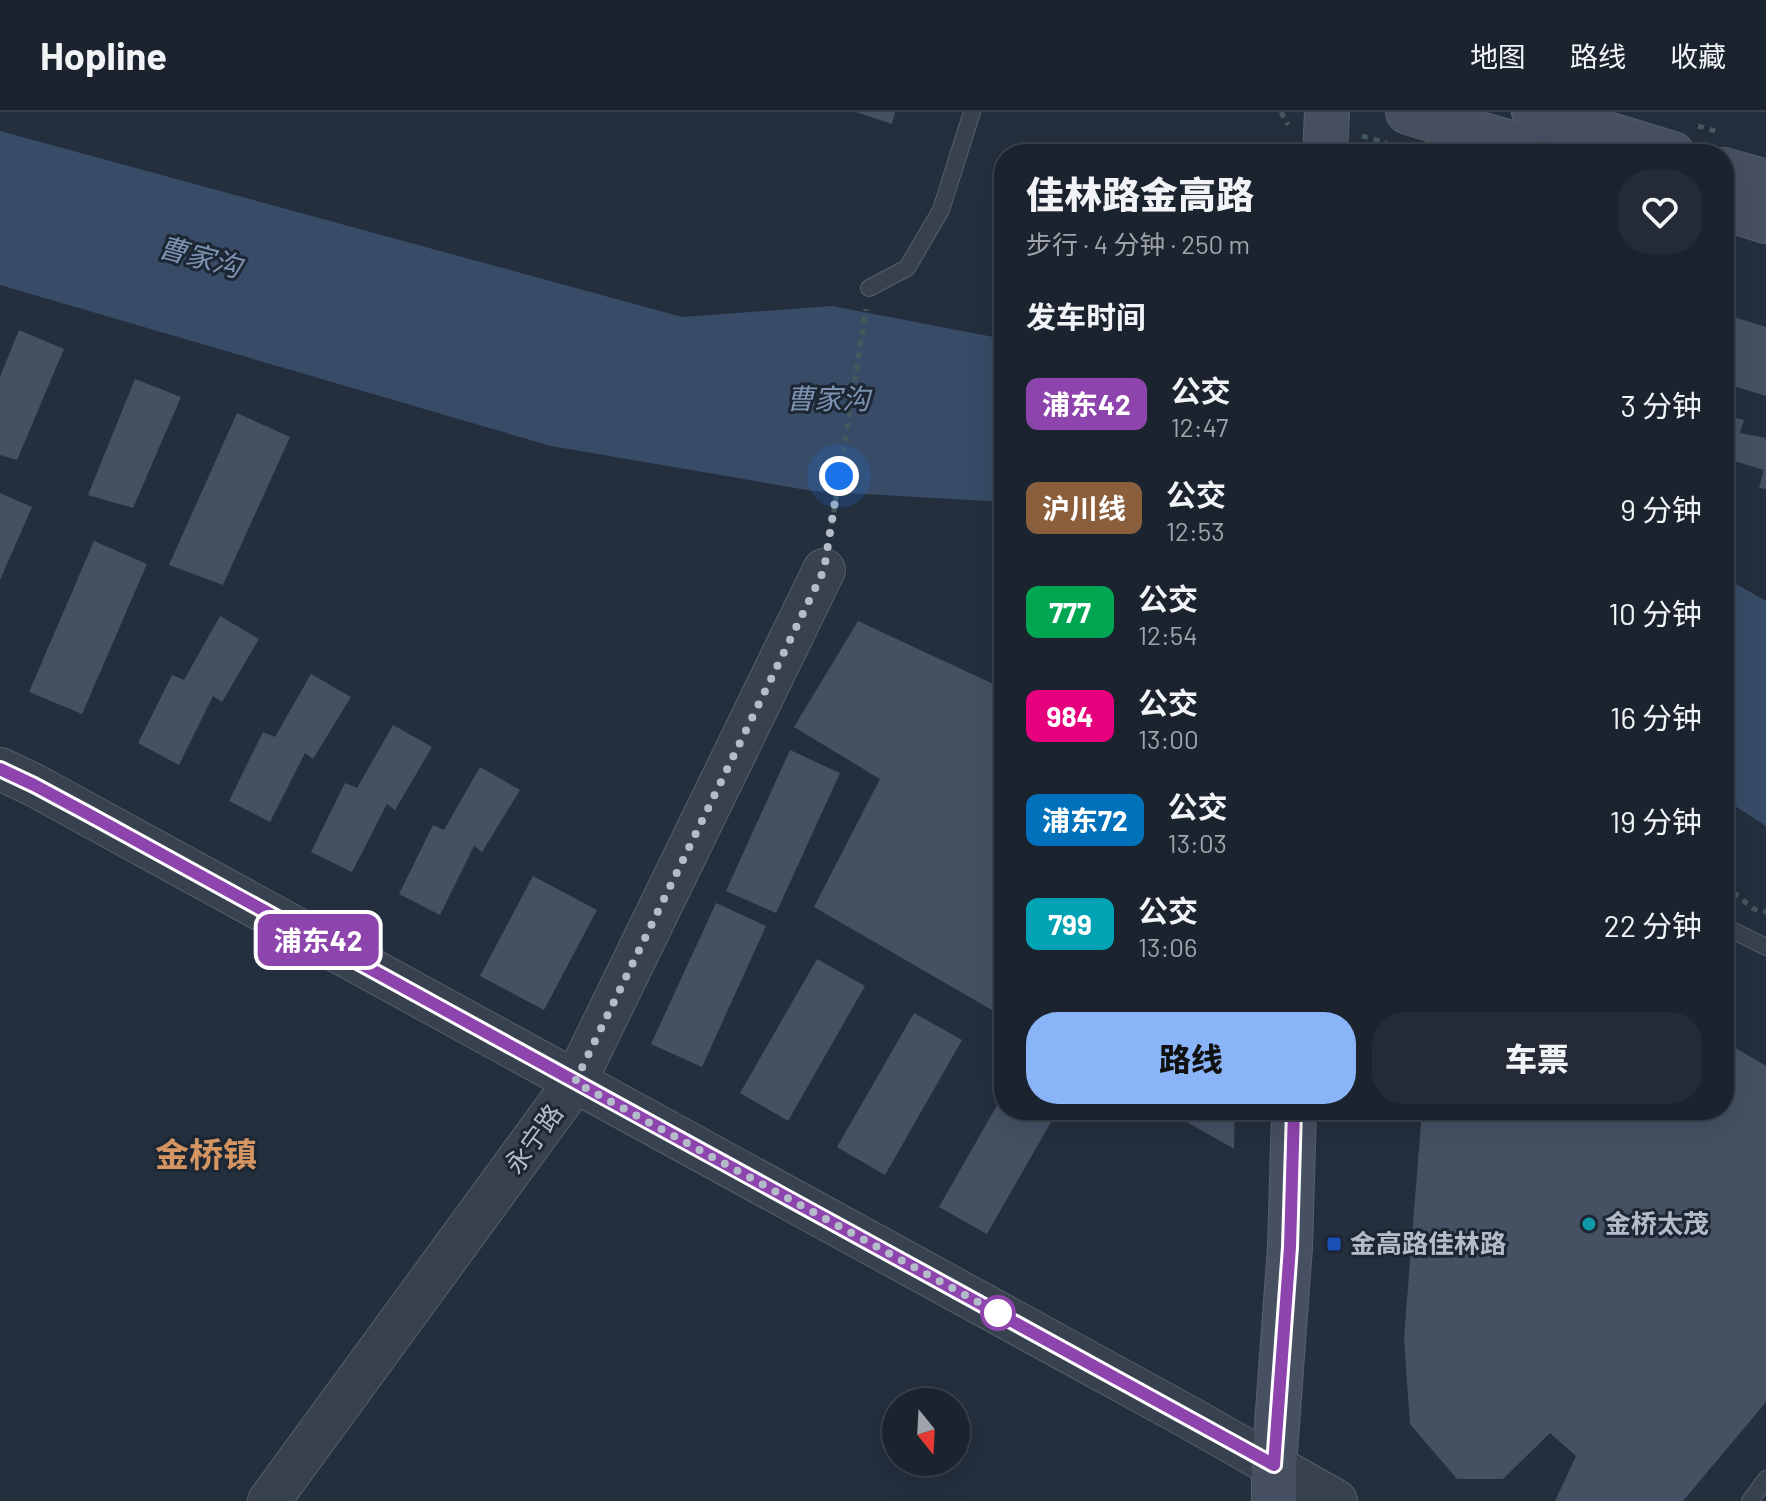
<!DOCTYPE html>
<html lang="zh">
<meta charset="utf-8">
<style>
:root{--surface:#1b232e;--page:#242b36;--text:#f1f3f6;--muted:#a0a4aa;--line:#39404a;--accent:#8ab4f8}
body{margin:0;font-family:Barlow,"Noto Sans SC",sans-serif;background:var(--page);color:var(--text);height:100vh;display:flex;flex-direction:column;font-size:30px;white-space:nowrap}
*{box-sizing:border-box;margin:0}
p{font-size:26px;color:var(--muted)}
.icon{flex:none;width:44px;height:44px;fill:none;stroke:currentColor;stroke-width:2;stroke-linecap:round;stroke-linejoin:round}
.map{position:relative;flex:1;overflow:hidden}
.panel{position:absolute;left:994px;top:32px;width:740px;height:976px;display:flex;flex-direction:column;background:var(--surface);border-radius:32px;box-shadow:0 8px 32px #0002,0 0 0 2px var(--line)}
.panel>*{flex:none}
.badge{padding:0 16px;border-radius:12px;font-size:28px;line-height:52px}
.needle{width:52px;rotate:162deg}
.controls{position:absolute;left:882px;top:1276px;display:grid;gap:16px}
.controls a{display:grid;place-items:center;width:88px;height:88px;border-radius:50%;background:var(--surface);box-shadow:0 8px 32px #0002,0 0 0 2px var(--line);font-size:40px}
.you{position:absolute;width:40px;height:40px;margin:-20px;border:6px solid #fff;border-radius:50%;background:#1a73e8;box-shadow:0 0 0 12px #1a73e833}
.map>.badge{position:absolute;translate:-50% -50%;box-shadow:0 0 0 4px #fff}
h2{padding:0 32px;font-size:30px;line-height:72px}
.round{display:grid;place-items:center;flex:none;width:84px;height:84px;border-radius:32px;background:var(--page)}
.summary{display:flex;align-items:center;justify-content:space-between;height:136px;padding:0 32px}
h1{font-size:38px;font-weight:800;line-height:60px}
.button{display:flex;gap:16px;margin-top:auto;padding:16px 32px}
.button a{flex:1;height:92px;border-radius:32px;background:var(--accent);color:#111;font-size:32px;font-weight:800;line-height:92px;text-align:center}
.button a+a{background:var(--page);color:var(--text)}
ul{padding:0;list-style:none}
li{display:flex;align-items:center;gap:24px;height:104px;padding:0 32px}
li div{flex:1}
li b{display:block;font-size:30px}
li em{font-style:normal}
li .badge{min-width:88px;font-weight:700;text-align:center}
header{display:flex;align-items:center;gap:48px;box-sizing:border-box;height:112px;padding:0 40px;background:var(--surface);border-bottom:2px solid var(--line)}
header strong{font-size:38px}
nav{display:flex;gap:44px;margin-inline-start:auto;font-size:28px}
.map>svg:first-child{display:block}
.water{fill:#394c67}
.building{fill:#455162}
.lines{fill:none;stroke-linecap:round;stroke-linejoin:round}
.service-casing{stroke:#565f6c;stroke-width:18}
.tertiary-casing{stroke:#565f6c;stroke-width:44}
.secondary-casing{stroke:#565f6c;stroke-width:46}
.path{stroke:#44595c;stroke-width:5;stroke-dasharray:6 6;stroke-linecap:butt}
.service{stroke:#38414e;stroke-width:16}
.tertiary{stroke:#38414e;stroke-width:42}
.secondary{stroke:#465061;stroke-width:44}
.line-casing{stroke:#fff;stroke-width:18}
.line{stroke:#8e44ad;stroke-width:12}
.walk{stroke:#b4bcc9;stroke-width:8;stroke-dasharray:0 14.4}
.culture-dot{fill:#0f9aa8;stroke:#1d2633;stroke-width:3}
.transit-dot{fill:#1a4fb4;stroke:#1d2633;stroke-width:3}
.stop-dot{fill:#fff;stroke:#8e44ad;stroke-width:4}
.labels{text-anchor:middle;stroke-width:6;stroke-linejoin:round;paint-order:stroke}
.street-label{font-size:26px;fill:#b4bcc9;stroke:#1d2633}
.poi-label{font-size:26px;font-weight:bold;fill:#b4bcc9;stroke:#1d2633;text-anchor:start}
.water-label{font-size:28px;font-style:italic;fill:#7c92b1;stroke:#1d2633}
.district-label{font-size:34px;font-weight:bold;fill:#d59563;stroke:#1d2633}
</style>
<header>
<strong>Hopline</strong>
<nav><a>地图</a><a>路线</a><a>收藏</a></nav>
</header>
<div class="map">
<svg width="1766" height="1389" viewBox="0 0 1766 1389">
<rect width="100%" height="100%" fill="#242f3e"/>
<g class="water">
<path d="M0,19L682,205L832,194L1004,227V390L813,379L551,334L0,173Z"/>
<path d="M1724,465L1766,489V714L1724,687Z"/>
</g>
<g class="building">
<path d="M856,0H895L892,12Z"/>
<path d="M1724,202L1766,215V284L1724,271Z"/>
<path d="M19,218L64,237L17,348L0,343V265Z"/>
<path d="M135,267L181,285L133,396L88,383Z"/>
<path d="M237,301L290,325L223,473L169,453Z"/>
<path d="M1724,303L1744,308L1740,321L1766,326V377L1759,376L1764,358L1724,346Z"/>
<path d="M0,381L32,395L0,468Z"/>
<path d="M94,429L147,452L82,602L29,580Z"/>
<path d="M220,504L259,527L222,590L213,584L179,653L138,631L172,563L184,568Z"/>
<path d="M858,509L1004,577V905L814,795L880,667L794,615Z"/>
<path d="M311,562L351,585L313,647L305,641L270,710L229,689L263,620L275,625Z"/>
<path d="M393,613L432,635L395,698L387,692L352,760L311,740L345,671L357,676Z"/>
<path d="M790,638L840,661L776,801L726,779Z"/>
<path d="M480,655L520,678L482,740L474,734L440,803L399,782L433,713L444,718Z"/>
<path d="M533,764L597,798L544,898L480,864Z"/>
<path d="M716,791L766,814L702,955L651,932Z"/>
<path d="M817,847L865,874L788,1009L740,981Z"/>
<path d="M914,901L962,928L885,1063L837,1035Z"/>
<path d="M1724,929L1766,954V1290L1683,1389H1555L1576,1344L1550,1321L1503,1367H1457L1410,1312L1404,1226L1422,998H1724Z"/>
<path d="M1004,981V998H1058L987,1122L939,1095Z"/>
<path d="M1166,998H1235L1234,1037Z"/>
</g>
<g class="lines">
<g class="service-casing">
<g id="service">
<path d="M869,176L907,156L941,98L972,0"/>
<path d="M1724,814L1766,835"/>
<path d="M1750,1389L1766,1367"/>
</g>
</g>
<g class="tertiary-casing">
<g id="tertiary">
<path d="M0,657L34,673L1188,1305L1336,1389"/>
<path d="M269,1389L575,970L824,458"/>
</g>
</g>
<g class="secondary-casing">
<g id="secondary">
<path d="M1408,0L1546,42"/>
<path d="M1534,0L1673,42"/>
<path d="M1325,42L1327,0"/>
<path d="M1724,58L1766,70"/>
<path d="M1724,96L1766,109"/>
<path d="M1274,1389V1353L1290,1135L1294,998"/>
</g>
</g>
<g class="path">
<path d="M1281,0L1288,13"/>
<path d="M1698,14L1719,20"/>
<path d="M1362,24L1387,31"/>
<path d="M1374,42L1387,31"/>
<path d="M830,424L866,197"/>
<path d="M1724,773L1754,797L1766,800"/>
</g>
<use href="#service" class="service"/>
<use href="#tertiary" class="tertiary"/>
<use href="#secondary" class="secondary"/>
</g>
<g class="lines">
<g class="line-casing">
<path id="line" d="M0,657L34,673L88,702L1274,1353L1290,1135L1294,998"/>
</g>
<use href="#line" class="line"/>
<path class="walk" d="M839,364L824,458L575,970L998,1201"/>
</g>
<circle class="culture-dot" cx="1589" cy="1112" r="8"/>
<rect class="transit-dot" x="1326" y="1124" width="16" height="16" rx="4"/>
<circle class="stop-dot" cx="998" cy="1201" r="16"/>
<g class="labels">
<g class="street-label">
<text transform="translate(534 1027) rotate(-54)" y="9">永宁路</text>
</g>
<g class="poi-label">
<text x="1605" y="1121">金桥太茂</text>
<text x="1350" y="1141">金高路佳林路</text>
</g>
<g class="water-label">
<text transform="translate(200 145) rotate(15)" y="10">曹家沟</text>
<text x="828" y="297">曹家沟</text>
</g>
<g class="district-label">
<text x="206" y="1055">金桥镇</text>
</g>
</g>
</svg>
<div class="controls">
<a><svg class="needle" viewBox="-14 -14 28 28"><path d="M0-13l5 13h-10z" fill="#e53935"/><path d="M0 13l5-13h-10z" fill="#a0a4aa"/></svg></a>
</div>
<div class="you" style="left:839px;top:364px"></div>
<b class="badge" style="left:318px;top:828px;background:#8e44ad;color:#fff">浦东42</b>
<section class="panel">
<div class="summary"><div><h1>佳林路金高路</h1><p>步行 · 4 分钟 · 250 m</p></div><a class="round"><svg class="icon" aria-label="heart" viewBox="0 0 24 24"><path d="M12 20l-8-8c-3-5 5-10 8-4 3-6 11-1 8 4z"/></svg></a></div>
<h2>发车时间</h2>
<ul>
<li><span class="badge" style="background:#8e44ad;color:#fff">浦东42</span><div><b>公交</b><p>12:47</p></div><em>3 分钟</em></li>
<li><span class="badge" style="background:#8b5e3c;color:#fff">沪川线</span><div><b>公交</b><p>12:53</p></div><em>9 分钟</em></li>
<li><span class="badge" style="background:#00a651;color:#fff">777</span><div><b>公交</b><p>12:54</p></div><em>10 分钟</em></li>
<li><span class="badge" style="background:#e6007e;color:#fff">984</span><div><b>公交</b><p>13:00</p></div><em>16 分钟</em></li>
<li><span class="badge" style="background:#0072bc;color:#fff">浦东72</span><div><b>公交</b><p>13:03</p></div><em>19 分钟</em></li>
<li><span class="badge" style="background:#00a3b4;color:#fff">799</span><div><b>公交</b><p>13:06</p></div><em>22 分钟</em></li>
</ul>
<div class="button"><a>路线</a><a>车票</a></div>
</section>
</div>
